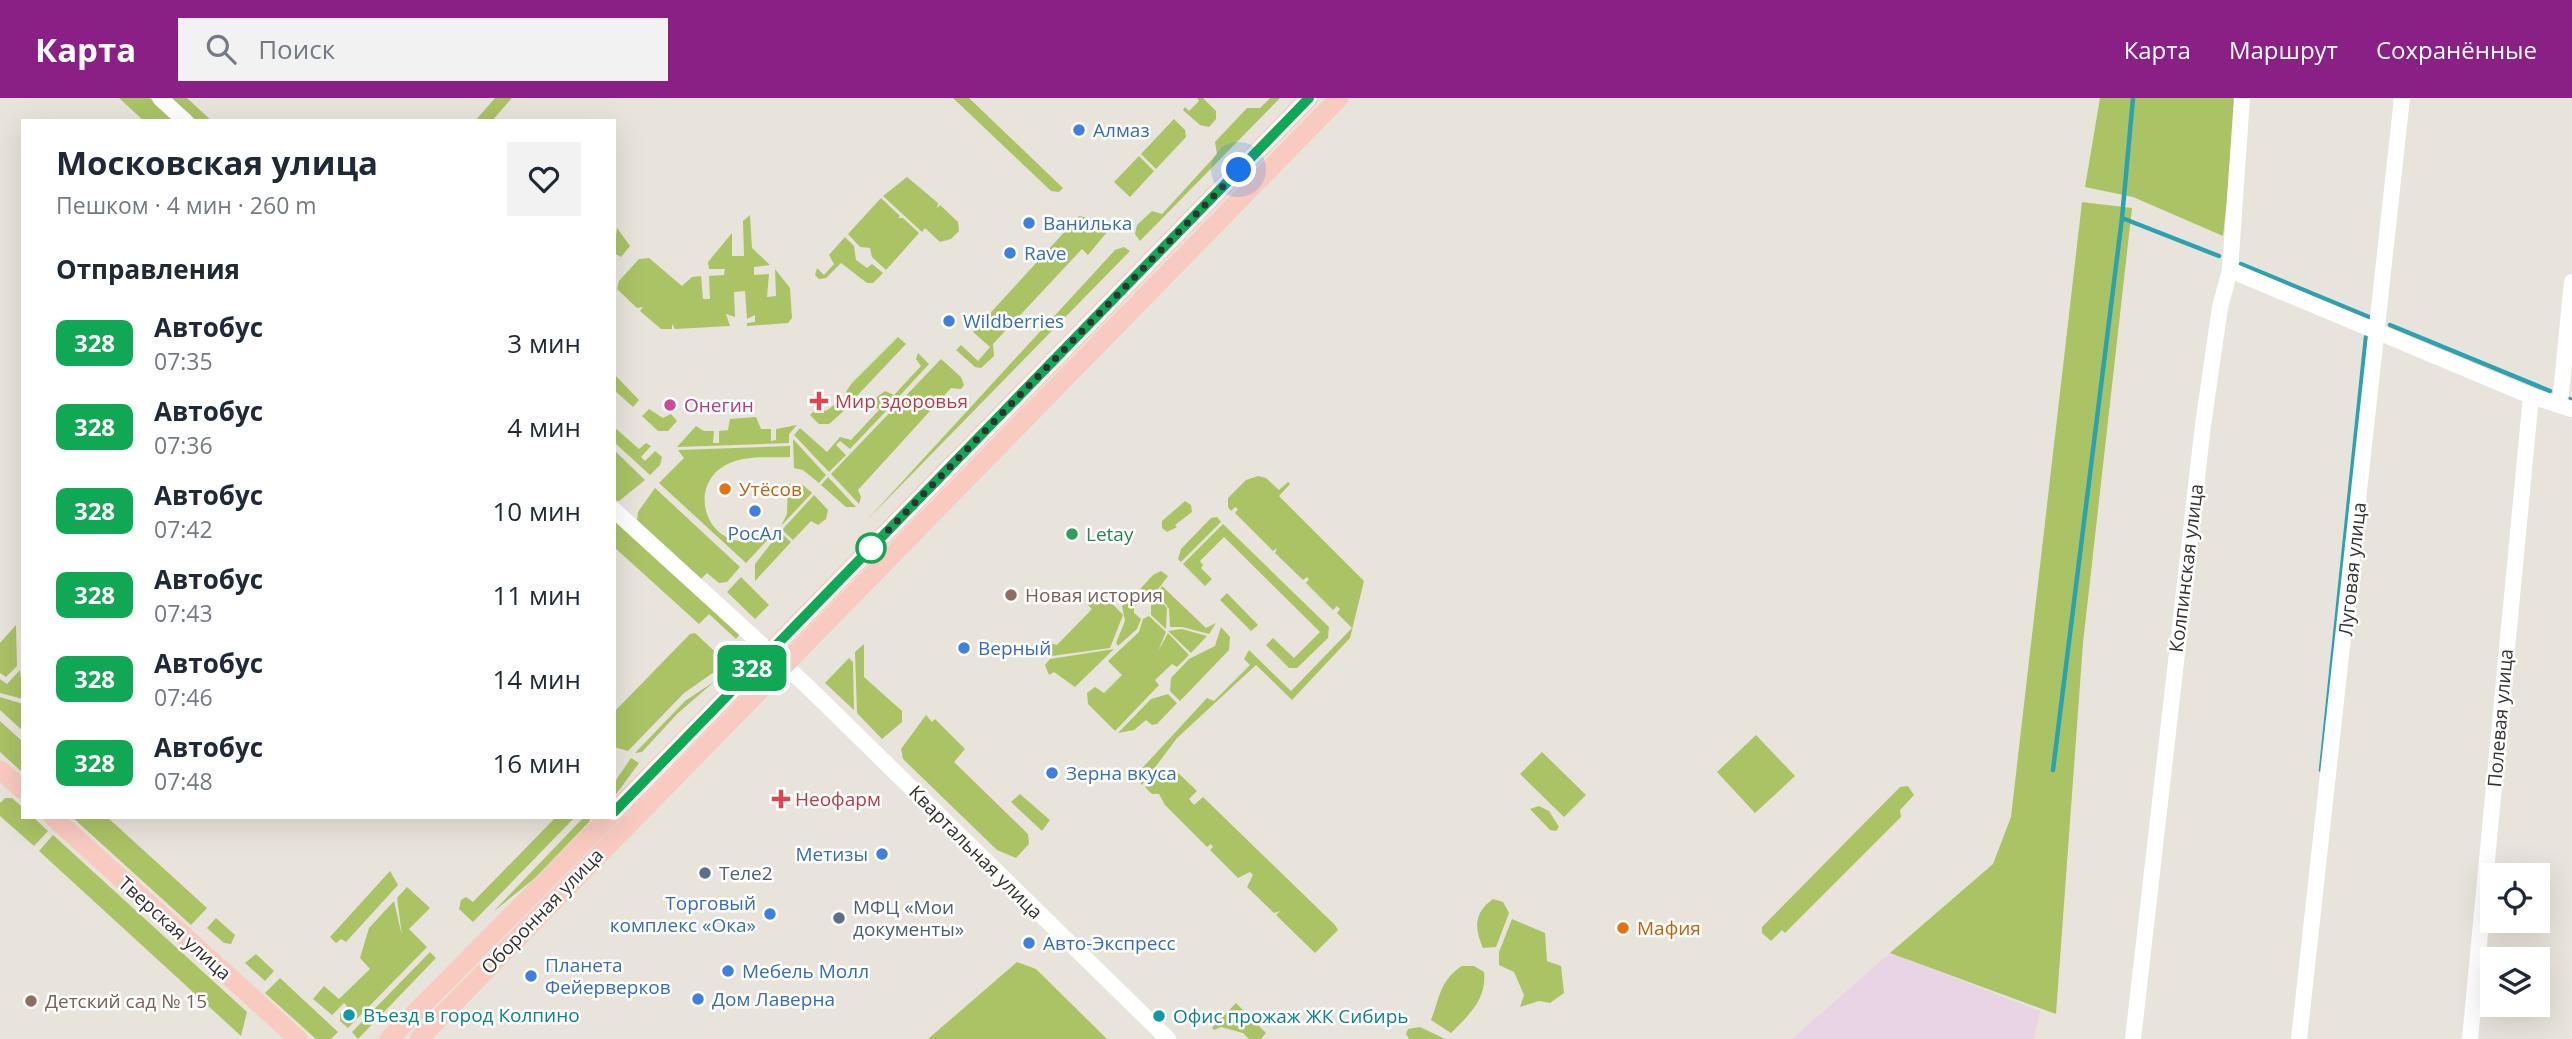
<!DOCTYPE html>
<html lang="ru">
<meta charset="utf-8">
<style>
:root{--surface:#fff;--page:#f2f2f3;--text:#1f2937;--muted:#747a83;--accent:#8a2085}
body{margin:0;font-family:"Open Sans",sans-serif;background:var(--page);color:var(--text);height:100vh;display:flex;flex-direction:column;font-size:26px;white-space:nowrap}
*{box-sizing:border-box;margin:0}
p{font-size:23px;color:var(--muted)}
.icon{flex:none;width:38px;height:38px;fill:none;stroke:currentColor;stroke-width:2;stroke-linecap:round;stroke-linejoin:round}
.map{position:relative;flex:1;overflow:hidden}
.drawer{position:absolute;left:21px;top:21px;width:595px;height:700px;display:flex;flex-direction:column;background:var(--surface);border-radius:0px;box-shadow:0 7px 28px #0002}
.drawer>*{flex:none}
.badge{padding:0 14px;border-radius:10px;font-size:24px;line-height:46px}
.tools{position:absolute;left:2480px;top:765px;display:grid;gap:14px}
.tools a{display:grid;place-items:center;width:70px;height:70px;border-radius:0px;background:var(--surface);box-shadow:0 7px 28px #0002;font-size:35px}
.you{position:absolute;width:35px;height:35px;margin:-18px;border:5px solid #fff;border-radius:50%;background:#1a73e8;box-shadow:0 0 0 10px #1a73e833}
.map>.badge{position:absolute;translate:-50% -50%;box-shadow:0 0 0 4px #fff}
h2{padding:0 35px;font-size:26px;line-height:63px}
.round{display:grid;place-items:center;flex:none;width:74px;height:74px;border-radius:0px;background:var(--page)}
.head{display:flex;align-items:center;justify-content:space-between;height:119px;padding:0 35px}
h1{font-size:33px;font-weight:700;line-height:52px}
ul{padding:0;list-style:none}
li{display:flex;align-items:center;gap:21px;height:84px;padding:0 35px}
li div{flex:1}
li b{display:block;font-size:26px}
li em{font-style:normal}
li .badge{min-width:77px;font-weight:700;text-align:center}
header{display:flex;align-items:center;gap:42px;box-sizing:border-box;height:98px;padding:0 35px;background:var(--accent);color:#fff}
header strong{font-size:33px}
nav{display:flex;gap:38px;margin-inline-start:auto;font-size:24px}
.search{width:490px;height:63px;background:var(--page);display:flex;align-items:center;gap:18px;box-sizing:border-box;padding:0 24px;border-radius:0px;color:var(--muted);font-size:26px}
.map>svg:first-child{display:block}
.industrial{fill:#e8d4e4}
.green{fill:#aac365}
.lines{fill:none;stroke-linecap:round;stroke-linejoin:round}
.stream{stroke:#2ba2af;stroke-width:4.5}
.minor{stroke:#fff;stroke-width:16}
.major{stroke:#f9cac0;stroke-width:19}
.line-casing{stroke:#fff;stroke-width:16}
.line{stroke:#10a855;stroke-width:10}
.walk{stroke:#34322f;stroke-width:7;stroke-dasharray:0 12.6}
.shop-dot{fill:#3f7fe0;stroke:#fff;stroke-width:2.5}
.health-dot{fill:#e0444e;stroke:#fff;stroke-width:2.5}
.hotel-dot{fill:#d1479c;stroke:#fff;stroke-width:2.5}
.food-dot{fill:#e8710a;stroke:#fff;stroke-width:2.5}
.leisure-dot{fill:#2e9e5b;stroke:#fff;stroke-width:2.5}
.stop-dot{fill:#fff;stroke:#10a855;stroke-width:3.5}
.education-dot{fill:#8d6e63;stroke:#fff;stroke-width:2.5}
.service-dot{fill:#5c6f8a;stroke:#fff;stroke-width:2.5}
.culture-dot{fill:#0f9aa8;stroke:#fff;stroke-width:2.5}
.labels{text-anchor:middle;stroke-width:5;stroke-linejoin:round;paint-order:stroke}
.shop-label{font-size:19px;fill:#366cbe;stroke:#fff;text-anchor:start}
.health-label{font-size:19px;fill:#be3a42;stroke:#fff;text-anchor:start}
.hotel-label{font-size:19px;fill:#b23c85;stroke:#fff;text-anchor:start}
.food-label{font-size:19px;fill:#c56008;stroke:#fff;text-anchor:start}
.leisure-label{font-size:19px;fill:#27864d;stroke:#fff;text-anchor:start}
.street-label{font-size:19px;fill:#34322f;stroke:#fff}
.education-label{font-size:19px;fill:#785e54;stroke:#fff;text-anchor:start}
.service-label{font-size:19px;fill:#4e5e75;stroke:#fff;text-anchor:start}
.culture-label{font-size:19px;fill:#0d838f;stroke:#fff;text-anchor:start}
</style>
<header>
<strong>Карта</strong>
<div class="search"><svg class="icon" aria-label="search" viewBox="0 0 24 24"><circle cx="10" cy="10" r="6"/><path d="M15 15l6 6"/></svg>Поиск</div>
<nav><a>Карта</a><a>Маршрут</a><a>Сохранённые</a></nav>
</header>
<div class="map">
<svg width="2572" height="941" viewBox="0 0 2572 941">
<rect width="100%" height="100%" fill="#e9e4db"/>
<path class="industrial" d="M1890,855L2040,913L2034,941H1792Z"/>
<g class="green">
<path d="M119,0H150L174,23H144Z"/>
<path d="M171,0H187L212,23H197Z"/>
<path d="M495,0H512L492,23H475Z"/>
<path d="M953,0H969L1063,90L1059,94L1051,93Z"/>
<path d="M1197,0H1203L1216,13V21L1209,29L1200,27L1183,12L1185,9L1189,13L1199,3Z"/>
<path d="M1270,0H1280L1140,143L1135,136L1137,127L1152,113L1162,116L1217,56L1215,44L1247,10H1260Z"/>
<path d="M2100,0H2238L2223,138L2133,99L2085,89Z"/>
<path d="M1174,21L1185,32L1186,39L1156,71L1141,56Z"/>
<path d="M1139,58L1154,73L1130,99L1114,84Z"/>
<path d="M907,79L938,105L937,110L940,107L958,124L959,133L951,141L940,144L925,130L922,134L883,98Z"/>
<path d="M881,100L900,118L898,120H903L919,135L886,172L872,159L870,150L860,149L848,136Z"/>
<path d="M2082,104L2132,110L2083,545L2056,916L1890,855L1993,766L2011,719Z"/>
<path d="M750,117L752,150L770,167L754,169V177L769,176L767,199L776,198L775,171L790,190L792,220L788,225L747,228V225L755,224V217L747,221L745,193L734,194L735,219L726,216L730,228L675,231L672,226V231H661L640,213L643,209L637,210L617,191L619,183L639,161L649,160L682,188L692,179L701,178L703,201H710L709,178L724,177L725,171H709L708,164L732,135V158H744L743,123Z"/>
<path d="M1079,118L1101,123L1107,134L1088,157L1082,151L993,246L994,258L981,270L975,269L956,252L961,247L978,263L990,249L973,234Z"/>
<path d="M617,130L630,148L621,159L614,155Z"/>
<path d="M845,139L854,148L856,162L867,170L872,166L883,175L873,185H867L841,165L826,180L819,181L815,177L817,170L824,177L834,166L829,157Z"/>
<path d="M1124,149L1130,153L867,422L1115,152Z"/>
<path d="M898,239L906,246L854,301L846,294L851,286Z"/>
<path d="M918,255L929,266L892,306L883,298L879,301L888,311L850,351L840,343L836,347L846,357L829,374L794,337L800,330L827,354L840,339L851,342L879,312L875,308L877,299L885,293L894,297L921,268L916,261Z"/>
<path d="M941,261L961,279L964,287L961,291L951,290L858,392L861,399L859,406L831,376Z"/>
<path d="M614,276L639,302L633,309L614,292Z"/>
<path d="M838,304L846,311L829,326H819L810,317L817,310L826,313Z"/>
<path d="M649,311L663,320L671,316L677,323L668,333H658L642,318Z"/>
<path d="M756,319L761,331H771V343L776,342V331L797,327L789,336V345L677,349L696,328L704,333H714L713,345H719V333L728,332L730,321Z"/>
<path d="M614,329L639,351L646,345L651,348L641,359L645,363L655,353L662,359L660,367L650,377L614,344Z"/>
<path d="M793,341L826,377L819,385L803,372L794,370Z"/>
<path d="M790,348V359C771,360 748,357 730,365C680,386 709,467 772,437L746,465L659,385L684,360L678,352Z"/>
<path d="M614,352L645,382L619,403L614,402Z"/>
<path d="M1258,378L1266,380L1279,392L1288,384L1290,386L1279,398L1364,483L1350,540L1292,602L1256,567L1177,640L1142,687L1134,679L1207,600L1214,603L1250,567L1244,561L1249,552L1291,593L1352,530L1337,515L1340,511L1337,508L1333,512L1306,485L1309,481L1307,479L1303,482L1275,455L1277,450L1273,453L1235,415L1238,411L1235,409L1231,413L1228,409V400L1246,382Z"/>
<path d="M828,379L856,409H846L821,387Z"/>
<path d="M788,386L803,387L812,395L781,428L787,416Z"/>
<path d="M655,390L740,469L727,484L719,485L707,475L701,481L637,422L638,414Z"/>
<path d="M814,397L828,412L826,421L818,427L811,423L793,442L782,432Z"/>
<path d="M1185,403L1191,407L1192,414L1175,427L1177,429L1167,434L1162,430V423Z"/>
<path d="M1217,419L1221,424L1181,464L1178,461L1181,451L1211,420Z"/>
<path d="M614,422L740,536L736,541L709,516L699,526L614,449Z"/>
<path d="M1223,426L1329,529L1328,540L1297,570H1289L1266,547L1273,540L1294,560L1320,534L1224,439L1200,463L1203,467L1201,470L1212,481L1205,488L1183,466Z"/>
<path d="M780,434L791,444L755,483V466Z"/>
<path d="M1161,473L1168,478L1149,503L1143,501L1141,490L1153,477Z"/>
<path d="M741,479L769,507L755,521L727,494Z"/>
<path d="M1162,488L1206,530L1216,525L1209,536L1182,529H1170L1169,511L1158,496Z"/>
<path d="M1138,492L1140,503L1134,509V515L1141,521L1137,531L1118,548L1116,545L1125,523L1122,508Z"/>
<path d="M1227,495L1258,527L1251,533L1220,502Z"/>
<path d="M1098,496L1109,502L1123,517L1110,550L1052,558L1045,554L1047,544L1057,547L1092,511L1087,506L1088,501Z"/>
<path d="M1156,498L1167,510L1166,531L1151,517V506Z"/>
<path d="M1149,518L1166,534L1158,553L1168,535L1189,557L1177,569L1172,566L1155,582L1159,587L1115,633L1088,606L1087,595L1095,589L1104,595L1122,577L1108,563L1139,534L1143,521Z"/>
<path d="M16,527L17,568L6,579L0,575V545Z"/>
<path d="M1221,529L1230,539L1229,552L1180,603L1170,593L1171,580L1189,561L1215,548Z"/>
<path d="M1182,531L1207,538L1191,555L1168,533Z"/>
<path d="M695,535L727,565L684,595L628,653L614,649V614L690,536Z"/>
<path d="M864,546V579L902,613V624L882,641L857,615L855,554Z"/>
<path d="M1114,551L1075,589L1054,574L1049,577L1045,567L1050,561Z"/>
<path d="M849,560L853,564L854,612L825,585Z"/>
<path d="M20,572L23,601L0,595V581L7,586Z"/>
<path d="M715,583L677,616L642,654L635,655L685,603Z"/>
<path d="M1168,596L1177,605L1157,626L1152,627L1146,622L1134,632L1118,635L1151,601Z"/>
<path d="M0,599L23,606V633L0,612Z"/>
<path d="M926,617L932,624L935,621L965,651L954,664L1028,736L1029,746L1016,760L997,752L903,661L901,651Z"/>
<path d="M0,623L23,644V675L0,654Z"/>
<path d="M1756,637L1795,678L1755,715L1717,674Z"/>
<path d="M1542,654L1586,697L1564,719L1520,676Z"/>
<path d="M631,660L639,665L614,699V685Z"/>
<path d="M1172,669L1197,693L1189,701L1194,707L1203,699L1335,827L1338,832L1315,855L1276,817L1280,813L1274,815L1247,789L1253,777L1250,774L1238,780L1210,752L1213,749L1211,746L1207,749L1165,707L1159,696H1152L1145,689Z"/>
<path d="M1908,688L1914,697L1900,712L1901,719L1785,835L1782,832L1771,843L1762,835V829L1900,689Z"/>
<path d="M1020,696L1050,722L1042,733L1011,704Z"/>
<path d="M5,700H12L23,710V719H33L48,733L34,748L0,718V705Z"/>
<path d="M1539,708L1549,713L1559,729L1556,733L1550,732L1530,711Z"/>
<path d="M72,719H107L207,810L191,827Z"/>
<path d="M556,719H575L473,824L459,811L461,802L466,799L473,804Z"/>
<path d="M584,719H589L590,723L535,780L493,814Z"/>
<path d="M53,737L247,914L241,938L39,753Z"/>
<path d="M390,773L398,787L346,844L341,841L336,845L330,839Z"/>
<path d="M407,789L430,810L409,831L427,849L348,930L340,923V916L347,908L344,905L332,917L313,901L324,888L339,901L370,871L360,860L369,830L394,803L402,838L397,800Z"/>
<path d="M1493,801L1503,804L1509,815L1496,849L1483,850C1474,829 1474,815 1493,801Z"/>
<path d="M216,820L235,837L231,846L224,845L207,830Z"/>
<path d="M1512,821L1545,835L1547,863L1561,868L1564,895L1550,905L1539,903L1520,909L1524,897L1514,874L1499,867V854Z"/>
<path d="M430,854L436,860L358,941L352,934Z"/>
<path d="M256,856L274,873L265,883L245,865Z"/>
<path d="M1017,864L1036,871L1107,941H928Z"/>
<path d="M1462,868H1474L1484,874C1487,901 1469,917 1451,935L1431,922C1440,899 1440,882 1462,868Z"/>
<path d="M280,880L338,934L331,941H316L265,895Z"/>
<path d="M1236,905L1266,935L1261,941H1249L1243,935L1221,929L1214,932L1212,930Z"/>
<path d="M1420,929L1445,941H1409L1406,936L1408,931Z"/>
</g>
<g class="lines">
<g class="stream">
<path d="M2122,120L2219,158"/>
<path d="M2241,166L2369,219"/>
<path d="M2390,227L2550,293"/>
<path d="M2569,301L2572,302"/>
<path d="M2053,672L2122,120L2133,0"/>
<path d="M2321,672L2366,239"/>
</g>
<g class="minor">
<path d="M160,0L185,23"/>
<path d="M2230,172L2531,298L2572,311"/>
<path d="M2560,305L2572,184"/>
<path d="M614,412L807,588L1168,941"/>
<path d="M2133,941L2203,327L2220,209L2230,172L2242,0"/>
<path d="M2299,941L2402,0"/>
<path d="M2470,941L2531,298"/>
</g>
<g class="major">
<path d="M0,672L23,692"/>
<path d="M614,714L1309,0"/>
<path d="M53,719L298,941"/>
<path d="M389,941L609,719"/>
<path d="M419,941L1339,0"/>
</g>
</g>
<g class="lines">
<g class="line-casing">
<path id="line" d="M614,714L1309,0"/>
</g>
<use href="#line" class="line"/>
<path class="walk" d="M871,450L1239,72"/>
</g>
<g class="shop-dot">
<circle cx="1079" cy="32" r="7"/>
<circle cx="1029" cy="125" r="7"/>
<circle cx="1010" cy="155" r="7"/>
<circle cx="949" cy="223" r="7"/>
<circle cx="755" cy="413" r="7"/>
<circle cx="964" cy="550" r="7"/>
<circle cx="1052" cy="675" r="7"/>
<circle cx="882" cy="756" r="7"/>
<circle cx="770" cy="816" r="7"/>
<circle cx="1029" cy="845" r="7"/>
<circle cx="728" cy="873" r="7"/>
<circle cx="531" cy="878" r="7"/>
<circle cx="698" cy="901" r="7"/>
</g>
<g class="health-dot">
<path d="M815.5 292.5h7v7h7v7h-7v7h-7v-7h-7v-7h7z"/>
<path d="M777.5 690.5h7v7h7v7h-7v7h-7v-7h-7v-7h7z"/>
</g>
<circle class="hotel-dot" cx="670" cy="307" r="7"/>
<g class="food-dot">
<circle cx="725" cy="391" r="7"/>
<circle cx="1623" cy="830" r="7"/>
</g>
<circle class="leisure-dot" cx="1072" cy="436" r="7"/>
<circle class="stop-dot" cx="871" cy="450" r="14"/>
<g class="education-dot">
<circle cx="1011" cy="497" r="7"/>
<circle cx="31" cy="903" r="7"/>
</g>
<g class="service-dot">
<circle cx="705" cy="775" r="7"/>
<circle cx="839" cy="820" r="7"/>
</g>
<g class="culture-dot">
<circle cx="349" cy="917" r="7"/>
<circle cx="1159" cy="918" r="7"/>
</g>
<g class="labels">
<g class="shop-label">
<text x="1093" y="39">Алмаз</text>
<text x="1043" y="132">Ванилька</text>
<text x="1024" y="162">Rave</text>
<text x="963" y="230">Wildberries</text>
<text x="755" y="442" text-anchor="middle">РосАл</text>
<text x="978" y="557">Верный</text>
<text x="1066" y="682">Зерна вкуса</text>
<text x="868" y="763" text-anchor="end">Метизы</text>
<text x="756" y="812" text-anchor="end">Торговый<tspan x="756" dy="22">комплекс «Ока»</tspan></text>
<text x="1043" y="852">Авто-Экспресс</text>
<text x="545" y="874">Планета<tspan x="545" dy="22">Фейерверков</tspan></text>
<text x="742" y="880">Мебель Молл</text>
<text x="712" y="908">Дом Лаверна</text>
</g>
<g class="health-label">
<text x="835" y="310">Мир здоровья</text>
<text x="795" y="708">Неофарм</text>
</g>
<g class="hotel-label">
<text x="684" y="314">Онегин</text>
</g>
<g class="food-label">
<text x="739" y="398">Утёсов</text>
<text x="1637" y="837">Мафия</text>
</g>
<g class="leisure-label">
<text x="1086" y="443">Letay</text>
</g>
<g class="street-label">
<text transform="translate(2186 470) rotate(-83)" y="7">Колпинская улица</text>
<text transform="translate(2352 471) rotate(-84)" y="7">Луговая улица</text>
<text transform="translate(2500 620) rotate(-85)" y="7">Полевая улица</text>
<text transform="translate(976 754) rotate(45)" y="7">Квартальная улица</text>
<text transform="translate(542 813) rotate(-46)" y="7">Оборонная улица</text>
<text transform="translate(175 830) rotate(42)" y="7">Тверская улица</text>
</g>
<g class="education-label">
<text x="1025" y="504">Новая история</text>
<text x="45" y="910">Детский сад № 15</text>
</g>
<g class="service-label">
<text x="719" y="782">Теле2</text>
<text x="853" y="816">МФЦ «Мои<tspan x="853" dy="22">документы»</tspan></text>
</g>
<g class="culture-label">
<text x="363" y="924">Въезд в город Колпино</text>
<text x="1173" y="925">Офис прожаж ЖК Сибирь</text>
</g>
</g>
</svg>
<div class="tools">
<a><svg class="icon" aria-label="locate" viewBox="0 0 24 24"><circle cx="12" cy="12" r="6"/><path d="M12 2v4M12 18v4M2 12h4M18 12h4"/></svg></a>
<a><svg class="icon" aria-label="layers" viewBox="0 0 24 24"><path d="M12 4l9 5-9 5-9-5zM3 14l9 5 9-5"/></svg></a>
</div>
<div class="you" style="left:1239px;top:72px"></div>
<b class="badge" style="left:752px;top:570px;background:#10a855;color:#fff">328</b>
<section class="drawer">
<div class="head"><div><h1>Московская улица</h1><p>Пешком · 4 мин · 260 m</p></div><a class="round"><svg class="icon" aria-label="heart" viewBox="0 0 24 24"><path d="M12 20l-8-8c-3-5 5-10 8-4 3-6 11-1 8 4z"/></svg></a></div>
<h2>Отправления</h2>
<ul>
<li><span class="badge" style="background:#10a855;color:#fff">328</span><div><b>Автобус</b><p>07:35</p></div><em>3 мин</em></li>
<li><span class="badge" style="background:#10a855;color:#fff">328</span><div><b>Автобус</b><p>07:36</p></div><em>4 мин</em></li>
<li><span class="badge" style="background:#10a855;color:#fff">328</span><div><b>Автобус</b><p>07:42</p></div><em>10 мин</em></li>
<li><span class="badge" style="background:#10a855;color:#fff">328</span><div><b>Автобус</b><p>07:43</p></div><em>11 мин</em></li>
<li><span class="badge" style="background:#10a855;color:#fff">328</span><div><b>Автобус</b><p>07:46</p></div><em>14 мин</em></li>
<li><span class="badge" style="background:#10a855;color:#fff">328</span><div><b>Автобус</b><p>07:48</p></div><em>16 мин</em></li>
</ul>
</section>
</div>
